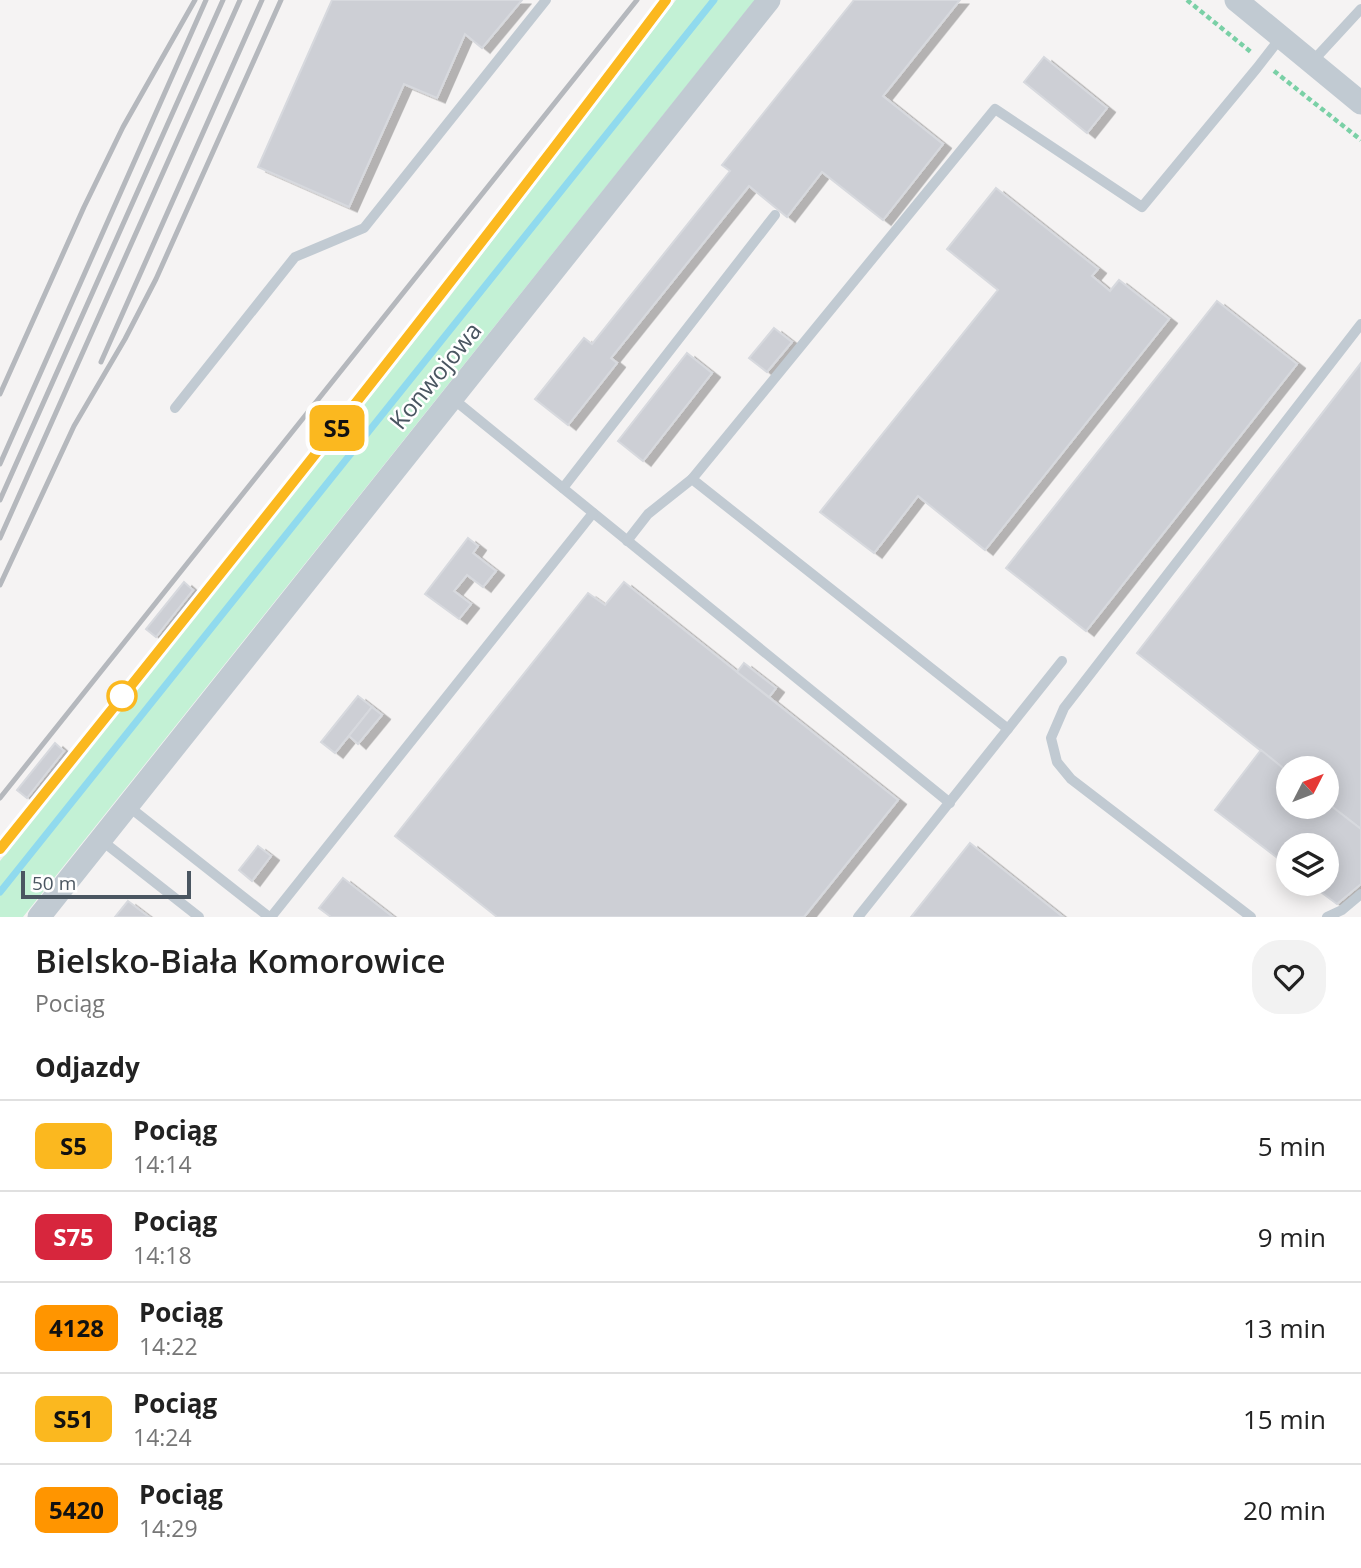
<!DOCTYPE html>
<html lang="pl">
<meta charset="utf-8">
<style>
:root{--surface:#fff;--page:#f2f2f2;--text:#222;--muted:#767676;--line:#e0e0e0}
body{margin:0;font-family:"Open Sans",sans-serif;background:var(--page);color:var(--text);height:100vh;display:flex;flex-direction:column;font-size:26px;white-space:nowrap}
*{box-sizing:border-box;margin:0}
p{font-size:23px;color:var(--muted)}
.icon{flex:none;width:38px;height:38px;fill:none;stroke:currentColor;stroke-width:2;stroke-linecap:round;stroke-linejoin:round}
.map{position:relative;height:917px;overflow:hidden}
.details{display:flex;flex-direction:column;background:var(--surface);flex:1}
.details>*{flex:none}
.badge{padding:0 14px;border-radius:10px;font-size:24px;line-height:46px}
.needle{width:46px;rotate:48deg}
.fabs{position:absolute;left:1276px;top:756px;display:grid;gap:14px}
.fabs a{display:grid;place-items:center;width:63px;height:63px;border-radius:50%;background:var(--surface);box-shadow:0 4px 18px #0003;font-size:35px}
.scale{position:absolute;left:21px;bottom:18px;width:170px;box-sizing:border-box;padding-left:7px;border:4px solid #4a5661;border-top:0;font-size:19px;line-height:24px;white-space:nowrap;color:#4a5661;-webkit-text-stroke:5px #fff;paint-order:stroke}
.map>.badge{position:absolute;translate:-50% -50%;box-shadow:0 0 0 4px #fff}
h2{padding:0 35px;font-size:26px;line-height:63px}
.round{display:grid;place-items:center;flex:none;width:74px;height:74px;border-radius:28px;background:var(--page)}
.summary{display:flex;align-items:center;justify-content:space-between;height:119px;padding:0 35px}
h1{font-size:33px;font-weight:600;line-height:52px}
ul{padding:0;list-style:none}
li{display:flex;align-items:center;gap:21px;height:91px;padding:0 35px;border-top:2px solid var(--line)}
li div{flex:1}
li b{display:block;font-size:26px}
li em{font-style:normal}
li .badge{min-width:77px;font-weight:700;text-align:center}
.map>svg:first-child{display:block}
.green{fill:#c3f1d5}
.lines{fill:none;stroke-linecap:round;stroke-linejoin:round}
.stream{stroke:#90daee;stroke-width:7}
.building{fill:#cdcfd5;stroke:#d7d9de;stroke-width:2;filter:url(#shadow)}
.path{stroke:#7ad0a6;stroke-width:4.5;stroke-dasharray:5 3.5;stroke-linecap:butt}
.service{stroke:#c1cad2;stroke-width:10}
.minor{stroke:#c1cad2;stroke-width:23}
.rail{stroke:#b5b8bd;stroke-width:5}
.line-casing{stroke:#fff;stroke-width:16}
.line{stroke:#fbb81f;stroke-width:10}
.stop-dot{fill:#fff;stroke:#fbb81f;stroke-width:3.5}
.labels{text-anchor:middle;stroke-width:5;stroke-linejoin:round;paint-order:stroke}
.street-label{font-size:24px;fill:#4a5661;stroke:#fff}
</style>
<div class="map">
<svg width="1361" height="917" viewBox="0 0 1361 917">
<defs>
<filter id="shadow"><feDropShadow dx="8" dy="4.5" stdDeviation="0" flood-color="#0004"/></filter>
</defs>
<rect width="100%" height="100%" fill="#f5f3f3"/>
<path class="green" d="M676,0H755L23,917H0V861L444,304Z"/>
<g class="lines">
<path class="stream" d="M0,892L714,0"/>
</g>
<g class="building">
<path d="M332,0H522L482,48L465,34L437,98L404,84L349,207L258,167Z"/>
<path d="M854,0H960L883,96L943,144L883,220L822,172L787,217L749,186L611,358L617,363L568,425L535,399L584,338L592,344L730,171L722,165Z"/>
<path d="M1044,57L1107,108L1087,133L1024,82Z"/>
<path d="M996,188L1098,269L1092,276L1110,291L1119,280L1169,319L985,550L918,496L874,553L820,512L998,290L947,249Z"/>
<path d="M1217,301L1297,364L1086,631L1006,568Z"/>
<path d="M774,328L792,342L767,372L749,358Z"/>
<path d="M687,353L712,373L643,461L618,441Z"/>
<path d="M1361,363V829L1326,802V768H1288V772L1137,653Z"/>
<path d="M468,538L478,546L473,553L496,571L483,587L467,575L454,591L471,604L459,619L425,594Z"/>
<path d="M184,582L193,590L156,637L146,629Z"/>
<path d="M624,582L898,800L804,917H497L395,836L588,593L605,605Z"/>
<path d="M744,663L776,688L769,697L737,672Z"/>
<path d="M358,696L372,707L335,753L321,742Z"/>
<path d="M372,707L382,715L358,744L349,736Z"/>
<path d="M55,743L64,751L27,798L17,790Z"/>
<path d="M1261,750L1288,772V807H1326V802L1361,829V884L1337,904L1310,884H1326V845H1288V866L1215,810Z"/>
<path d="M970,843L1063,917H911Z"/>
<path d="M258,846L271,856L252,881L239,870Z"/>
<path d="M343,878L393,917H331L319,908Z"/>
<path d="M128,901L149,917H115Z"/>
</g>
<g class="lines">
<g class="path">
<path d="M1187,0L1251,52"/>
<path d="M1274,71L1361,140"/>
</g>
<g class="service">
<path d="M1311,63L1361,9"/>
<path d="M452,398L950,803"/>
<path d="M175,408L295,257L364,228L546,0"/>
<path d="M692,479L995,109L1142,207L1257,68L1281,37"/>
<path d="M563,488L775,215"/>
<path d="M627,541L648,514L692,479L1008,729"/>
<path d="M128,806L269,917"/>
<path d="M101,840L199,917"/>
<path d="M271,917L593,513"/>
<path d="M858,917L1062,661"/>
<path d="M1251,917L1071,779L1057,762L1051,738L1064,708L1361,324"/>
<path d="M1327,917L1342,910L1361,894"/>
</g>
<g class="minor">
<path d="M1236,0L1361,103"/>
<path d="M39,917L769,0"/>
</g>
<g class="rail">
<path d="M101,362L262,0"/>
<path d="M0,394L84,207L123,127L195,0"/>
<path d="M0,464L206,0"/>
<path d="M0,500L223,0"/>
<path d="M0,538L240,0"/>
<path d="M0,585L74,426L125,339L156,279L281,0"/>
<path d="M0,798L637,0"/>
<path d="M0,849L350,412L465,264L666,0"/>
</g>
</g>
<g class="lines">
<g class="line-casing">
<path id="line" d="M0,849C225,569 450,288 666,0"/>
</g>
<use href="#line" class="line"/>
</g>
<circle class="stop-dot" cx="122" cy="696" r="14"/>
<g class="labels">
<g class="street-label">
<text transform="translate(436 376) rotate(-51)" y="8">Konwojowa</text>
</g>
</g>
</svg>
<div class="fabs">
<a><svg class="needle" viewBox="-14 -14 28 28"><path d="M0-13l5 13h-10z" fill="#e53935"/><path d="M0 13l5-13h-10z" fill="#767676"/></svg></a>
<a><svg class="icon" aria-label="layers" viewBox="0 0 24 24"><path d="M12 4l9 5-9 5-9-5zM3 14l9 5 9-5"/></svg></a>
</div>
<div class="scale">50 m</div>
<b class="badge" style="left:337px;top:428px;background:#fbb81f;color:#111">S5</b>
</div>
<section class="details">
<div class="summary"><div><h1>Bielsko-Biała Komorowice</h1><p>Pociąg</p></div><a class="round"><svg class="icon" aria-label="heart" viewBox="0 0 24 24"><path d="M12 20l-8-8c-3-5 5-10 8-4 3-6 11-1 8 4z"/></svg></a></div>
<h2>Odjazdy</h2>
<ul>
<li><span class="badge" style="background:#fbb81f;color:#111">S5</span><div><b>Pociąg</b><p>14:14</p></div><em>5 min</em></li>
<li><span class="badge" style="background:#d7263d;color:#fff">S75</span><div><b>Pociąg</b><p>14:18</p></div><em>9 min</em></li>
<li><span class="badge" style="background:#ff9500;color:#111">4128</span><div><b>Pociąg</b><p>14:22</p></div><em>13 min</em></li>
<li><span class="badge" style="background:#fbb81f;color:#111">S51</span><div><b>Pociąg</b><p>14:24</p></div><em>15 min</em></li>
<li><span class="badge" style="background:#ff9500;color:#111">5420</span><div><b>Pociąg</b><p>14:29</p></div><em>20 min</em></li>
</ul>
</section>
